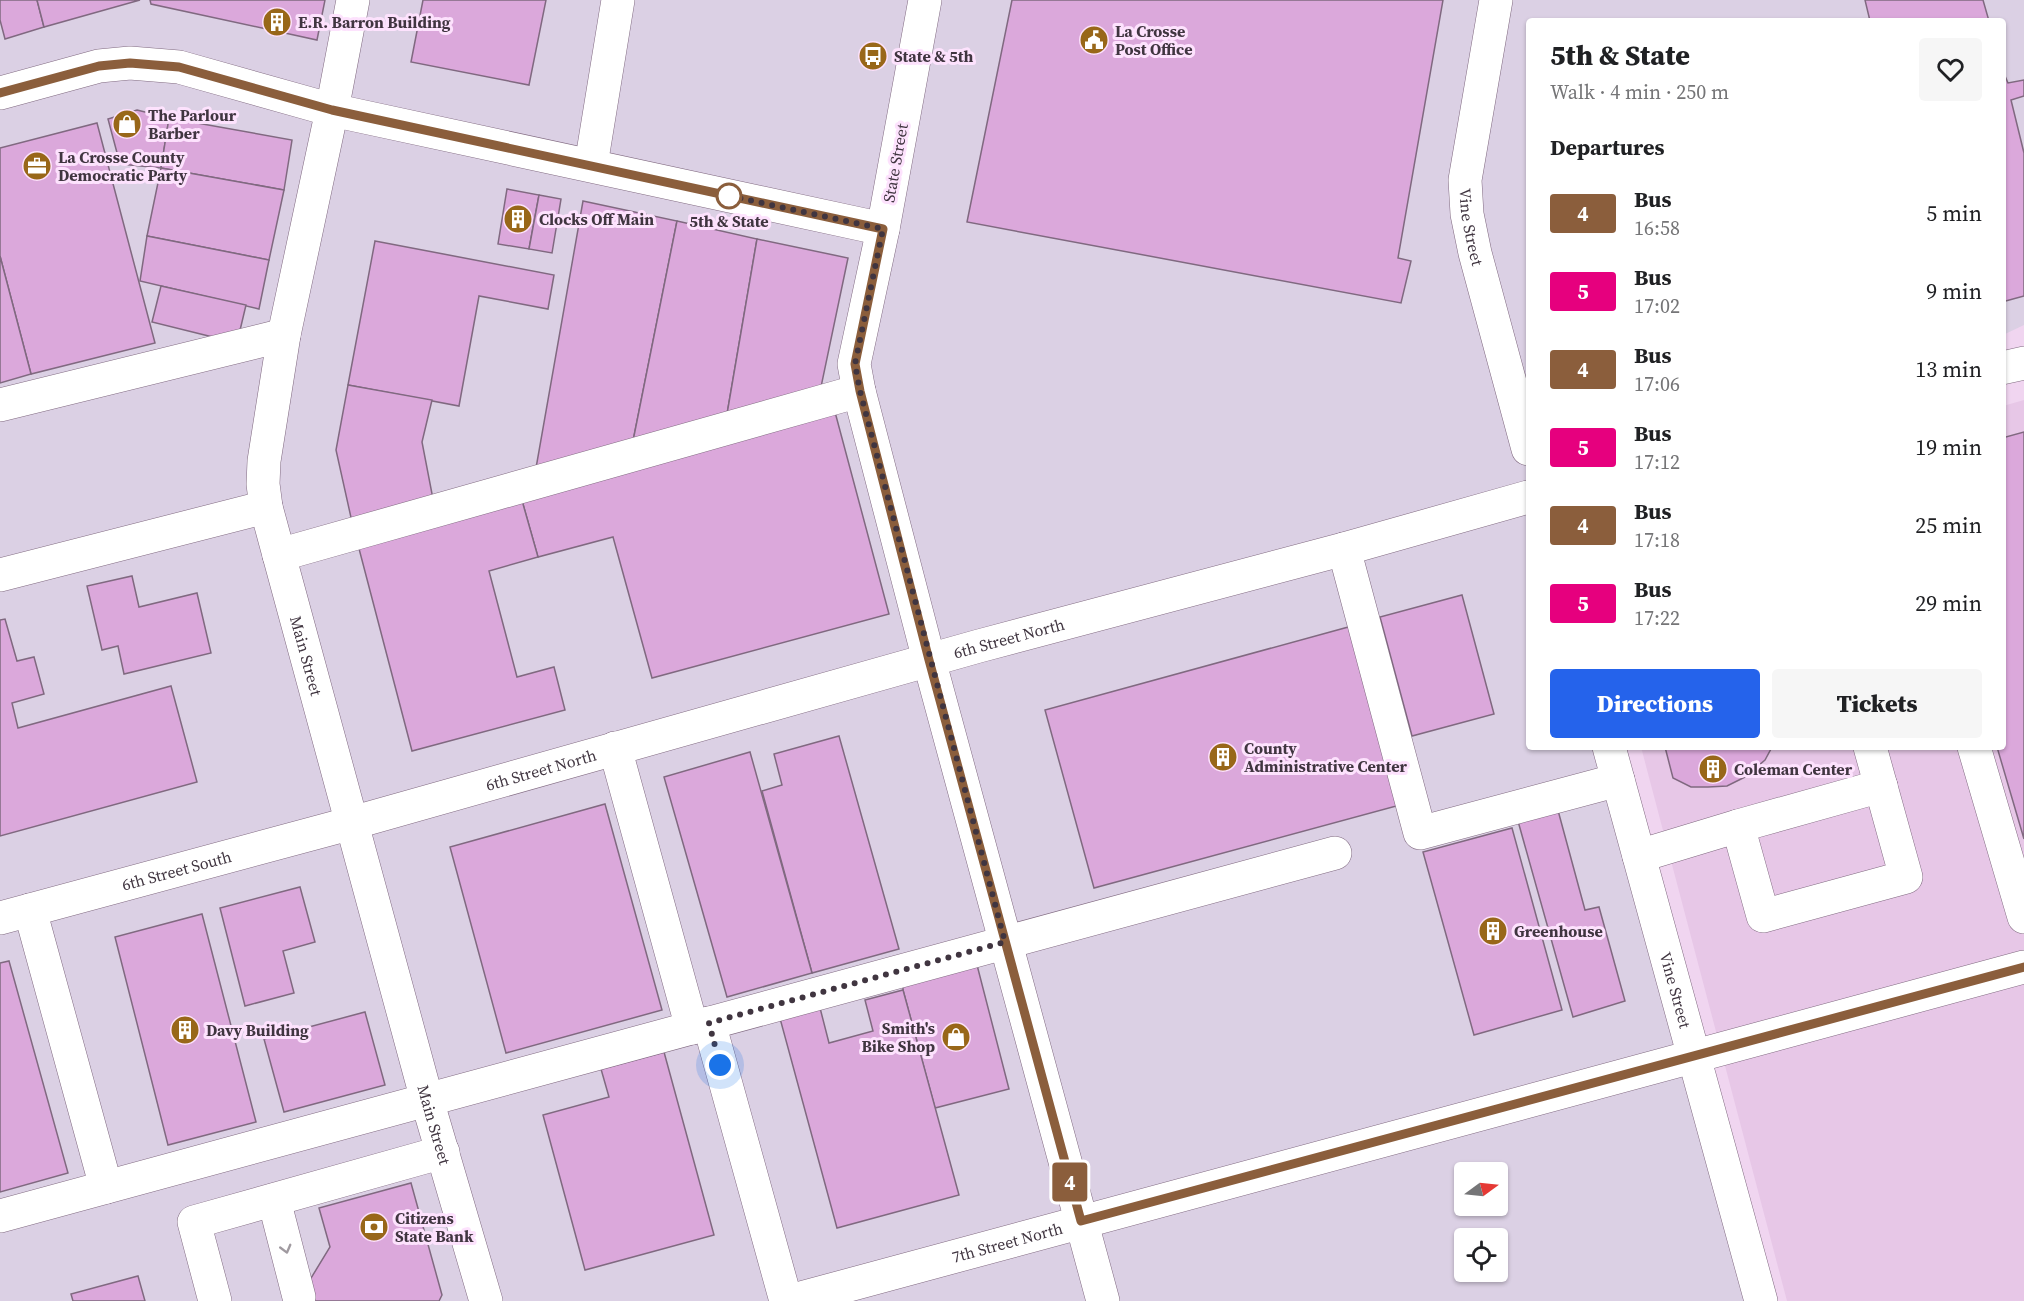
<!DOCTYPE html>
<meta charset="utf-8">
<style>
:root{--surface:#fff;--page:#f6f6f6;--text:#202124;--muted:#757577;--accent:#2563eb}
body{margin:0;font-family:"Source Serif 4",serif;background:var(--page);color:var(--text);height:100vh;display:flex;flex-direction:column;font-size:22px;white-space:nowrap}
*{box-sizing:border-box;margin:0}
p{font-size:20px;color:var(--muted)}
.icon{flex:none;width:33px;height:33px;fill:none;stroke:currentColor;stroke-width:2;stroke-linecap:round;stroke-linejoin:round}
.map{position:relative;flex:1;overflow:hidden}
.sheet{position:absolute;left:1526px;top:18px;width:480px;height:732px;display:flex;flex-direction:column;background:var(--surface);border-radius:6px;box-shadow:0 2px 4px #0004}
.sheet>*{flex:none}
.badge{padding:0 12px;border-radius:4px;font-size:21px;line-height:39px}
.needle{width:39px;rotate:75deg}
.buttons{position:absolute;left:1454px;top:1162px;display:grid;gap:12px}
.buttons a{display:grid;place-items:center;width:54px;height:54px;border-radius:6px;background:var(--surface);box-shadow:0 2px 4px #0004;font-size:30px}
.you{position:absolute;width:30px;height:30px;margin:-15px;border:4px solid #fff;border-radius:50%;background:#1a73e8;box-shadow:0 0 0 9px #1a73e833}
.map>.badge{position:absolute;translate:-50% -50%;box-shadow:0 0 0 3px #fff}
h2{padding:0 24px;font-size:22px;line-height:54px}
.round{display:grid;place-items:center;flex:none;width:63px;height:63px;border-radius:6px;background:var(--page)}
.head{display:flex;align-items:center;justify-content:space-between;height:102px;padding:0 24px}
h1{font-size:28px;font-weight:800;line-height:45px}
.primary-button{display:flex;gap:12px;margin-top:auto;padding:12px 24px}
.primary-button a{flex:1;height:69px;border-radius:6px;background:var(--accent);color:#fff;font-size:24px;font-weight:800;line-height:69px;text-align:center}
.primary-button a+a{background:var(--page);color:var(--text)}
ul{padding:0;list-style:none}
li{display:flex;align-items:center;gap:18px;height:78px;padding:0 24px}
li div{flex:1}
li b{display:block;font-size:22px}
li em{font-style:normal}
li .badge{min-width:66px;font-weight:700;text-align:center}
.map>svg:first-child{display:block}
.commercial{fill:#dbd0e4;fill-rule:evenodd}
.built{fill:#e7c7e7}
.building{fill:#dba8db;stroke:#806980;stroke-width:1.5}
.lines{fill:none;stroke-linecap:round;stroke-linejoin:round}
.minor-casing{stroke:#816a81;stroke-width:34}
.major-casing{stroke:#816a81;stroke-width:34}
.minor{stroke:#fff;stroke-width:33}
.major{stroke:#fff;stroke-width:33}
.oneway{stroke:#a09aa0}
.line-casing{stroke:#fff;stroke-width:14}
.line{stroke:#8b5e3c;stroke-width:9}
.walk{stroke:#403540;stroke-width:6;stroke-dasharray:0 10.8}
.stop-dot{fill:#fff;stroke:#8b5e3c;stroke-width:3}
.labels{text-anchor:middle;stroke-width:6;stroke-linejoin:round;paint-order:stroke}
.poi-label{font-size:16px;font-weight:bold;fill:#403540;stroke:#fde2fd;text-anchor:start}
.street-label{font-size:16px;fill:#403540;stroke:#fde2fd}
.stop-label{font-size:16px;font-weight:bold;fill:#403540;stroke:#fde2fd}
</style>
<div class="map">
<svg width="2024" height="1301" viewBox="0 0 2024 1301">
<rect width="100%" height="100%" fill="#f0d5f0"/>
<path class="commercial" d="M0,0H2024V325L2003,335L2002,21H1528V747H1610L1761,1301H0ZM1464,1173H1497V1206H1464ZM1464,1239H1497V1272H1464Z"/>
<path class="built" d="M2024,400V1301H1787L1641,747H2002L2003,406Z"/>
<g class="building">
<path d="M0,0H37L44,27L5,39L0,20Z"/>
<path d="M37,0H140L44,27Z"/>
<path d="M150,0H325L317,40L151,4Z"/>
<path d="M423,0H546L529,85L411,62Z"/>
<path d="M1012,0H1443L1398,258L1411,261L1401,303L967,222Z"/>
<path d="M1865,0H1983L1989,21H1870Z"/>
<path d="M2002,69L2008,83L2024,80V96L2011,100L2024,153V296L2002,302Z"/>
<path d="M137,110L169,118L161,168L120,164L108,119Z"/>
<path d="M169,118L292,140L284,190L161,168Z"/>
<path d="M97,123L155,343L31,374L0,256V148Z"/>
<path d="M161,168L284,190L269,260L147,236Z"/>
<path d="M507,189L539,195L529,249L498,244Z"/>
<path d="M539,195L561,199L552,253L529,249Z"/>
<path d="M583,201L677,221L633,441L536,468Z"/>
<path d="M677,221L757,239L727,414L633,441Z"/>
<path d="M147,236L269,260L259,309L140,281Z"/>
<path d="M757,239L848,258L821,387L727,414Z"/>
<path d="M375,241L554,275L548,309L479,296L459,406L348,385Z"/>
<path d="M0,256L31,374L0,383Z"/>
<path d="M161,286L246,305L237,343L152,322Z"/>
<path d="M348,385L432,400L422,442L433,499L352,522L336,450Z"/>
<path d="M835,412L889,614L652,678L613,537L538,557L521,497Z"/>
<path d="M2024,432V839L1997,747H2002V438Z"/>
<path d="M521,497L538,557L489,571L517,677L554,667L565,710L412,751L357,541Z"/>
<path d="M132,576L139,607L197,593L211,653L124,674L118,646L102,650L87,586Z"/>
<path d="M1462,595L1494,714L1412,736L1380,617Z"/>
<path d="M5,619L17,661L34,657L44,694L12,703L18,728L171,686L197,782L0,836V620Z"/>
<path d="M1352,626L1400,805L1094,888L1045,710Z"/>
<path d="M839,736L899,949L812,973L762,791L782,785L774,754Z"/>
<path d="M1665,747H1772L1765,760L1745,777L1727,786L1708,787H1691L1673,778Z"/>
<path d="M750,752L812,973L727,997L664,777Z"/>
<path d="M1556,803L1585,910L1599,907L1625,1001L1573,1017L1516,814Z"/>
<path d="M605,804L662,1010L506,1053L450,847Z"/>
<path d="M1512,828L1562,1010L1474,1035L1423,852Z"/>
<path d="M300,887L315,942L283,951L294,993L245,1006L220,908Z"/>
<path d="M202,914L256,1122L168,1145L115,937Z"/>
<path d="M9,961L68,1173L0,1192V963Z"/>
<path d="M977,965L1009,1089L935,1108L903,990V983Z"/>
<path d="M903,990L959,1195L837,1228L778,1011L818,1000L829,1043L873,1031L865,1000Z"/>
<path d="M365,1012L385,1085L284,1112L264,1039Z"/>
<path d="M664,1052L714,1235L585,1270L543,1115L609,1097L601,1069Z"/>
<path d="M411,1183L442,1295L439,1301H297L330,1247L319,1208Z"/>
<path d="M138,1276L145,1301H73L71,1294Z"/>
</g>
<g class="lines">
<g class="minor-casing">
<g id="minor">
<path id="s1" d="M353,0L332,110L284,335L264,461L263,484L266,507L279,555L427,1100L486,1301"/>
<path d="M925,0L883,229L854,364L859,391L929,660L1103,1301"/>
<path id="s2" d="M1496,0L1465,180L1467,214L1475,253L1528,449"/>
<path d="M0,93L99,66L130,63L179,67L332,110L883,229"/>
<path d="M591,165L618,0"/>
<path d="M2002,368L2024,363"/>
<path d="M0,405L284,335"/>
<path d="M1344,549L1420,833L1618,780"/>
<path d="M279,555L859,391"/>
<path d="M0,575L266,507"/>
<path id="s3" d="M1609,747L1761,1301"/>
<path d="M1974,747L2024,917"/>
<path d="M615,748L692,1028"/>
<path d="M1738,826L1881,786"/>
<path d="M1639,856L1738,826L1763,916L1906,877L1870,747"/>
<path d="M30,910L106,1187"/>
<path id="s4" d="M0,918L352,823L979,646L1344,549L1528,497"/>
<path d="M709,1023L786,1301"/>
<path d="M274,1200L299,1297"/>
<path d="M0,1216L1335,853"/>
<path d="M215,1301L194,1222L443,1152"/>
</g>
</g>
<g class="major-casing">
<g id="major">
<path id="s5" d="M790,1301L2024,967"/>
</g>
</g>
<use href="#minor" class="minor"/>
<use href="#major" class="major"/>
</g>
<defs><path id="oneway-chevron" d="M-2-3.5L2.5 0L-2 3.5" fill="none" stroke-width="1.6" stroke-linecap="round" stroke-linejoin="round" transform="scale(1.5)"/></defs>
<use class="oneway" href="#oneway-chevron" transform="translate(286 1249) rotate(75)"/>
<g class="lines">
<g class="line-casing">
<path id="line" d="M0,93L99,66L130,63L179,67L332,110L883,229L855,364L860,391L929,660L1081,1221L2024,967"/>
</g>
<use href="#line" class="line"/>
<path class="walk" d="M720,1065L709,1023L1005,942L860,391L855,364L883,229L725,195L729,196"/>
</g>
<defs>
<g id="building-disc" transform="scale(1.5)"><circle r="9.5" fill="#986719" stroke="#fde2fd"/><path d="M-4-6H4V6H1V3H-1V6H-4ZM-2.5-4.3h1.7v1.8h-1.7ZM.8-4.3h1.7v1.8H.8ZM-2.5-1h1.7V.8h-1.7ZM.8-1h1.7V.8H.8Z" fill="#fff"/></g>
<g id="civic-disc" transform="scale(1.5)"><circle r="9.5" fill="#986719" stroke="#fde2fd"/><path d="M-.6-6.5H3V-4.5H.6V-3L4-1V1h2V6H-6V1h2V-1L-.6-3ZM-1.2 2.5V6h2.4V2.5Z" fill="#fff"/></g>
<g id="bus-disc" transform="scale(1.5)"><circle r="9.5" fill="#986719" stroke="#fde2fd"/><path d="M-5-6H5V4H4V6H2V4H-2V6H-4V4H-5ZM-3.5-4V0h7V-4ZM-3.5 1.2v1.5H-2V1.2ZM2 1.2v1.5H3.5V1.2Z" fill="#fff"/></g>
<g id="shop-disc" transform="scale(1.5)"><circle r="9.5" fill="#986719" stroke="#fde2fd"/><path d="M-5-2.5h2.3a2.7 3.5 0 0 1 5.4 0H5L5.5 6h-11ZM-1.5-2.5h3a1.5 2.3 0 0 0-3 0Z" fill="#fff"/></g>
<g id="office-disc" transform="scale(1.5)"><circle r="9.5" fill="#986719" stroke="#fde2fd"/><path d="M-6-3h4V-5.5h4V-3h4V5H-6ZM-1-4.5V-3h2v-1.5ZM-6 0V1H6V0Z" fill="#fff"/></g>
<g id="bank-disc" transform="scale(1.5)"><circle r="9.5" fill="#986719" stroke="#fde2fd"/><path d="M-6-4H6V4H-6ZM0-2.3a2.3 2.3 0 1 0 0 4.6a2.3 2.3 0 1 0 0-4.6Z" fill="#fff"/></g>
</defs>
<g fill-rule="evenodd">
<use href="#building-disc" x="277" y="22"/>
<use href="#civic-disc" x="1094" y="40"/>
<use href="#bus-disc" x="873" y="56"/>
<use href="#shop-disc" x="127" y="124"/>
<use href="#office-disc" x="37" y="166"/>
<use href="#building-disc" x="518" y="219"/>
<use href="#building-disc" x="1223" y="757"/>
<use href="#building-disc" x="1713" y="769"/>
<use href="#building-disc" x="1493" y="931"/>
<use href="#building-disc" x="185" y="1030"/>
<use href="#shop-disc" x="956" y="1037"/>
<use href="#bank-disc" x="374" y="1227"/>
</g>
<circle class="stop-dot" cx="729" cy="196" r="12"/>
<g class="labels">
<g class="poi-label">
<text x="298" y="28">E.R. Barron Building</text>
<text x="1115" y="37">La Crosse<tspan x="1115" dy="18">Post Office</tspan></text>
<text x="894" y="62">State &amp; 5th</text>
<text x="148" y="121">The Parlour<tspan x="148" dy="18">Barber</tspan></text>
<text x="58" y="163">La Crosse County<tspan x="58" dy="18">Democratic Party</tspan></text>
<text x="539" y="225">Clocks Off Main</text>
<text x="1244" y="754">County<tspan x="1244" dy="18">Administrative Center</tspan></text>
<text x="1734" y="775">Coleman Center</text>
<text x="1514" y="937">Greenhouse</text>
<text x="935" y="1034" text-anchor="end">Smith's<tspan x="935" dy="18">Bike Shop</tspan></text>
<text x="206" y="1036">Davy Building</text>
<text x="395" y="1224">Citizens<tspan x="395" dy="18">State Bank</tspan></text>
</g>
<g class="street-label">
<text transform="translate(895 163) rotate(-80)" y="6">State Street</text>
<text dy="6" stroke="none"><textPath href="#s2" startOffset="230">Vine Street</textPath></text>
<text dy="6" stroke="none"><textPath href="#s4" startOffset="1047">6th Street North</textPath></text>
<text dy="6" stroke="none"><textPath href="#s1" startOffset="670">Main Street</textPath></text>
<text dy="6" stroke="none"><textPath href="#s4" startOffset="561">6th Street North</textPath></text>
<text dy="6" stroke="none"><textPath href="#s4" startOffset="183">6th Street South</textPath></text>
<text dy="6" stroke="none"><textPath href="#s3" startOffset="252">Vine Street</textPath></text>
<text dy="6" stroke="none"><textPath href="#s1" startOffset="1156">Main Street</textPath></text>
<text dy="6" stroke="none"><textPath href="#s5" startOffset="225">7th Street North</textPath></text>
</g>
<g class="stop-label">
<text x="729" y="227">5th &amp; State</text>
</g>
</g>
</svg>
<div class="buttons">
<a><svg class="needle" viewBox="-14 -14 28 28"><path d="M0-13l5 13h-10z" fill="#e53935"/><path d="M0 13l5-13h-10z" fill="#757577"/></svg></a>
<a><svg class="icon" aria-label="locate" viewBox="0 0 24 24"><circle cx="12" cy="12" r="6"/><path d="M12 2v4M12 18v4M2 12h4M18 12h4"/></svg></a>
</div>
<div class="you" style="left:720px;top:1065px"></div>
<b class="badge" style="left:1070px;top:1182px;background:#8b5e3c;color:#fff">4</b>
<section class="sheet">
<div class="head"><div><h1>5th &amp; State</h1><p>Walk · 4 min · 250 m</p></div><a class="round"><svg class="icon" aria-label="heart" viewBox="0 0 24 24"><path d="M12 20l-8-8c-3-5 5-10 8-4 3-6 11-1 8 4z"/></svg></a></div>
<h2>Departures</h2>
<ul>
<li><span class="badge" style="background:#8b5e3c;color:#fff">4</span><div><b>Bus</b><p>16:58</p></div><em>5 min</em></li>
<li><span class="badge" style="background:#e6007e;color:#fff">5</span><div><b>Bus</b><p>17:02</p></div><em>9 min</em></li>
<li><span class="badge" style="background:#8b5e3c;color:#fff">4</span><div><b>Bus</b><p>17:06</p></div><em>13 min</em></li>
<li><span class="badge" style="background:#e6007e;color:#fff">5</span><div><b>Bus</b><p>17:12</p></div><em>19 min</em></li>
<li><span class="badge" style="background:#8b5e3c;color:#fff">4</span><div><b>Bus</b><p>17:18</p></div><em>25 min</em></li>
<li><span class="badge" style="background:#e6007e;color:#fff">5</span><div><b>Bus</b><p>17:22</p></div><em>29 min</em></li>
</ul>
<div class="primary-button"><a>Directions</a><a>Tickets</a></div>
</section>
</div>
